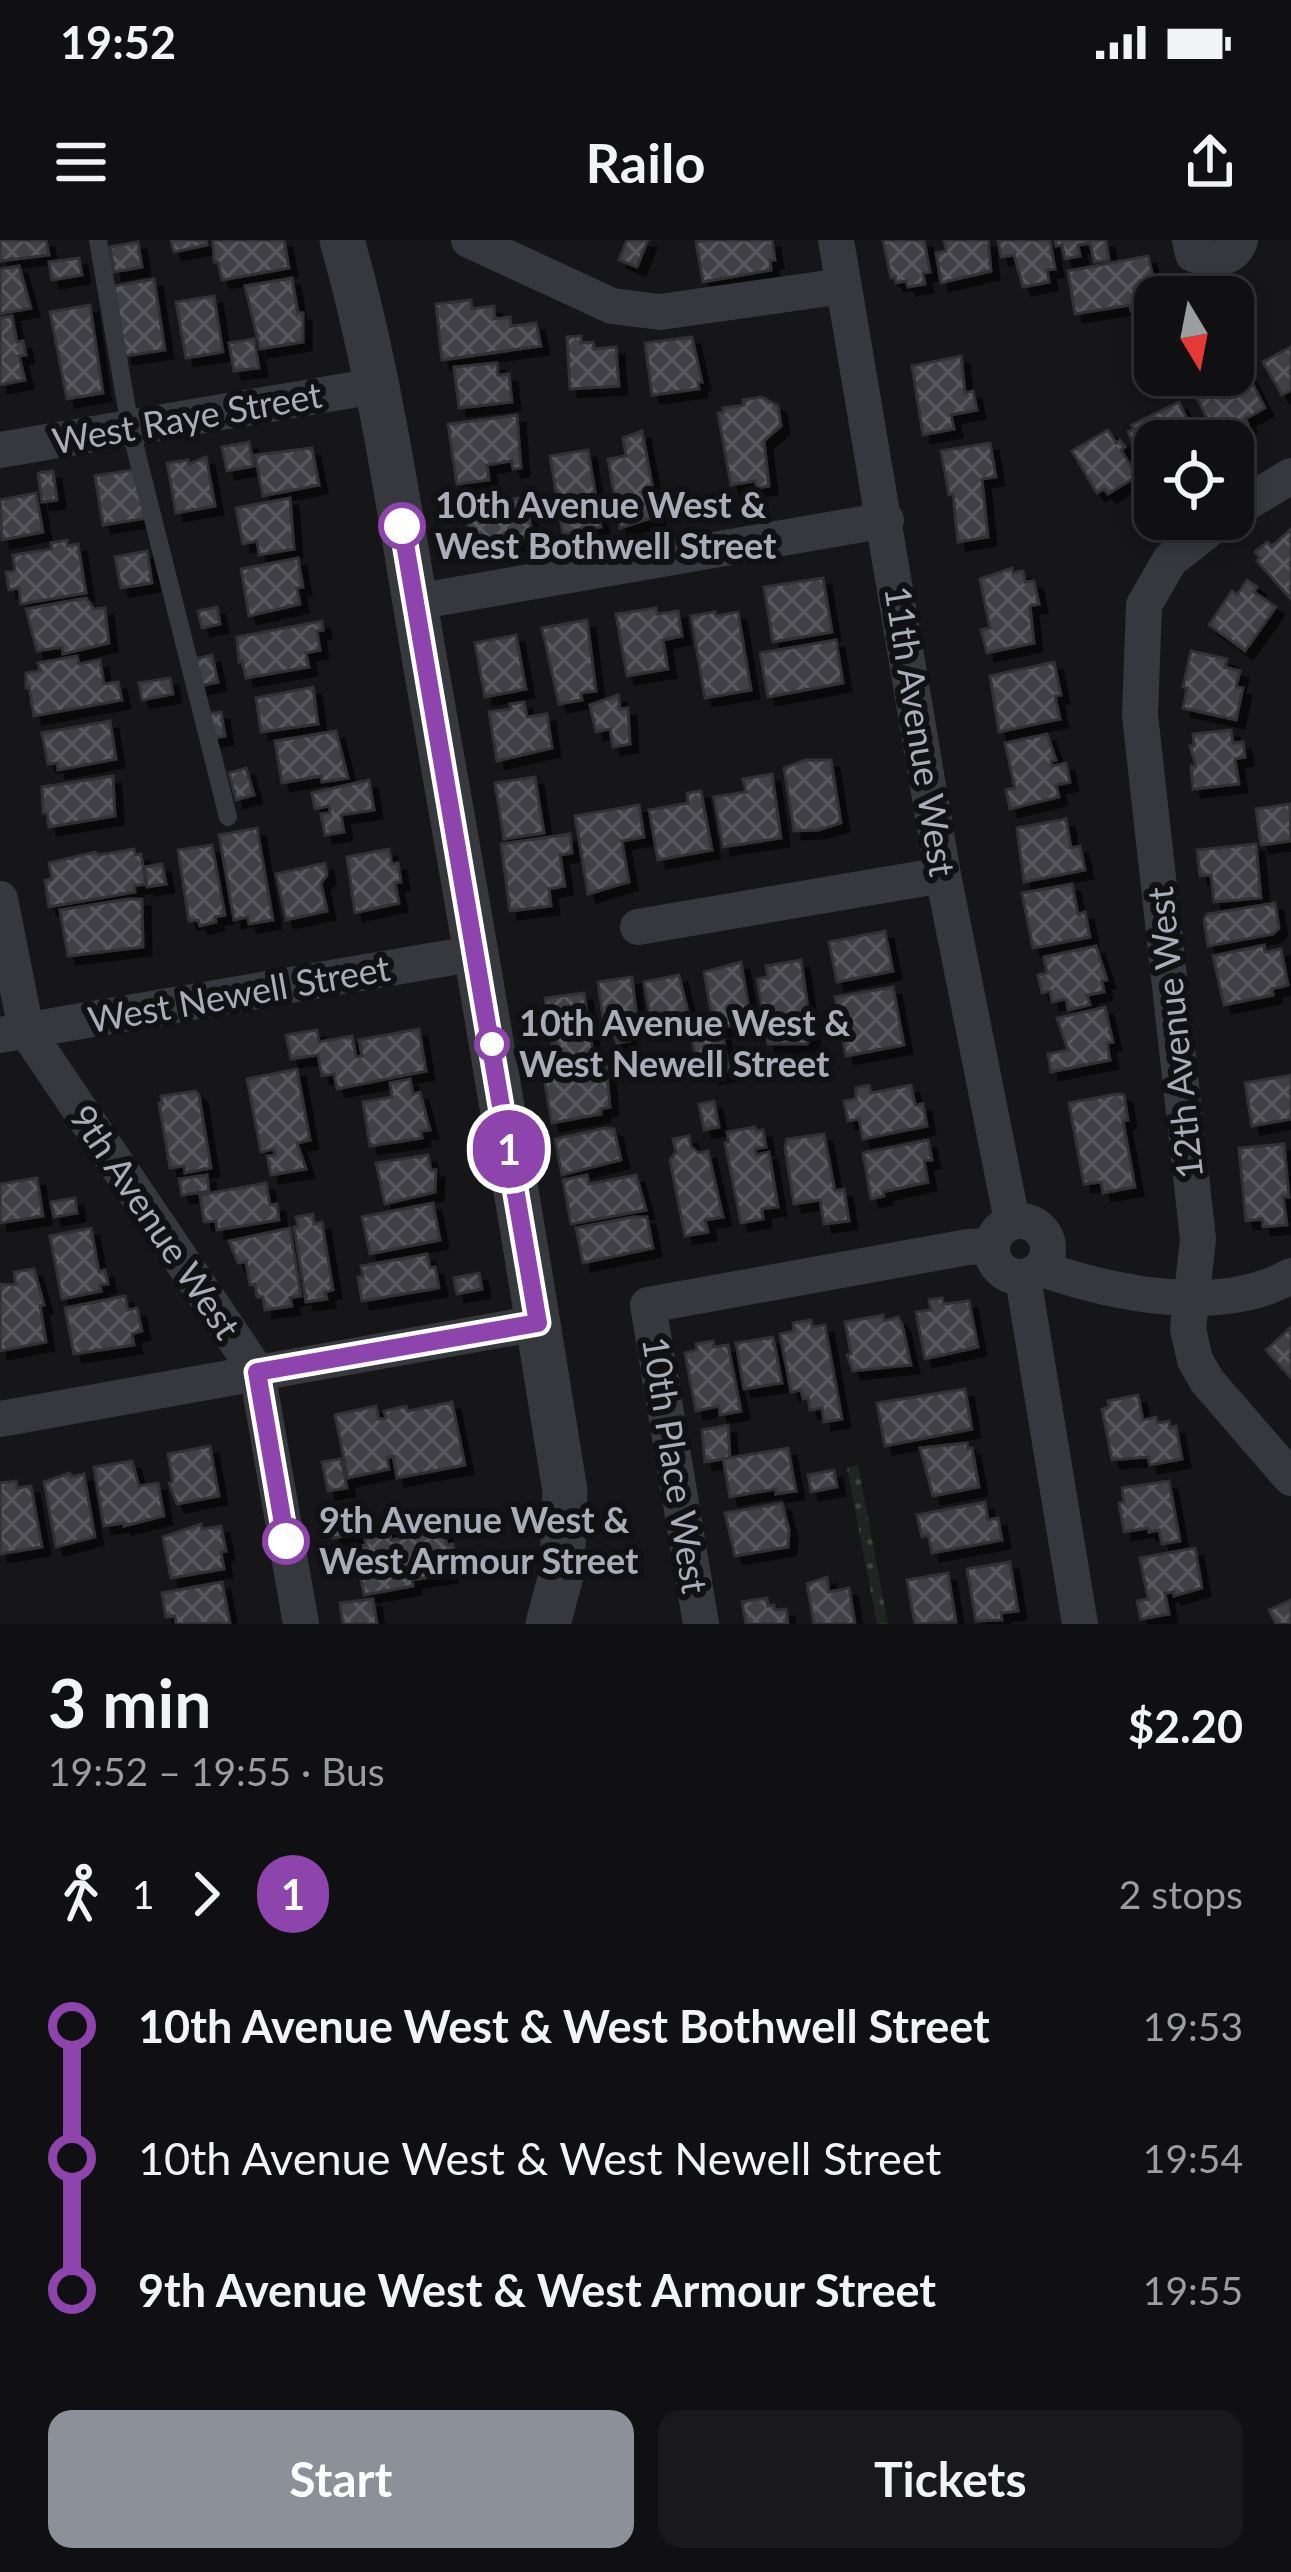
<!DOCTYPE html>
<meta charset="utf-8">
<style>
:root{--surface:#101012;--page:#19191b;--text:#f1f3f6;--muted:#9c9d9f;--line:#303032;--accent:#8c9099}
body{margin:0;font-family:Lato,sans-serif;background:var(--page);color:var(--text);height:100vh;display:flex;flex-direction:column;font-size:45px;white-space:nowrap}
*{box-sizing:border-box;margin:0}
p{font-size:39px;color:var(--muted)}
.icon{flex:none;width:66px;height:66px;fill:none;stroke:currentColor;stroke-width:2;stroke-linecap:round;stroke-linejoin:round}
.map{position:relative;height:1384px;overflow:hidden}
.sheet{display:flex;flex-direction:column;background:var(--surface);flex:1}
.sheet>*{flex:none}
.badge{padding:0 24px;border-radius:39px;font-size:42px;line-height:78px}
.needle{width:78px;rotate:170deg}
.buttons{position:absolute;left:1134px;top:36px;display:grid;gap:24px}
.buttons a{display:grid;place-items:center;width:120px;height:120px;border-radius:24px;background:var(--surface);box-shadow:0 6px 18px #0003,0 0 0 3px var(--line);font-size:60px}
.map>.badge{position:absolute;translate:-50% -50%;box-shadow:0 0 0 6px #fff}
.legs{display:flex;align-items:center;gap:18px;height:132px;padding:0 48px;font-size:39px}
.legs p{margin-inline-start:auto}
.summary{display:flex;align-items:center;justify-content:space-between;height:204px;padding:0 48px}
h1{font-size:66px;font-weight:700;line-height:90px}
.button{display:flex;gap:24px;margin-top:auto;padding:24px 48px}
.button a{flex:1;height:138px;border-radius:24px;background:var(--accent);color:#fff;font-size:48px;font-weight:700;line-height:138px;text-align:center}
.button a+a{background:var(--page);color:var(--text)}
ul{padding:0 48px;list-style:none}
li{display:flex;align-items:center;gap:42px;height:132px;font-size:45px}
li i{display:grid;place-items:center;width:18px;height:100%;margin:0 15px;background:currentColor}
li i::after{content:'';width:30px;height:30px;margin:-15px;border:9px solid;border-radius:50%;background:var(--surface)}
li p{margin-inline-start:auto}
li:first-child i{background:linear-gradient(#0000 50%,currentColor 0)}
li:last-child i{background:linear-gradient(currentColor 50%,#0000 0)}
.status{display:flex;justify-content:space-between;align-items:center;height:84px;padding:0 60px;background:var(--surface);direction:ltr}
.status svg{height:33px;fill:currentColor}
header{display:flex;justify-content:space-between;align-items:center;height:156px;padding:0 48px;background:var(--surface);font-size:54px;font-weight:700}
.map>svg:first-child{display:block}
.grass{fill:url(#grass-dots)}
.building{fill:url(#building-cross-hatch);stroke:#303034;stroke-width:3;filter:url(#shadow)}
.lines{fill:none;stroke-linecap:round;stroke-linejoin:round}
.service{stroke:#37383d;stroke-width:18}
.minor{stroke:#37383d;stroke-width:36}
.tertiary{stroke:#37383d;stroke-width:45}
.line-1-casing{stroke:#fff;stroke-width:27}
.line-1{stroke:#8e44ad;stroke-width:18}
.stop-1-dot{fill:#fff;stroke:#8e44ad;stroke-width:6}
.labels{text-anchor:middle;stroke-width:12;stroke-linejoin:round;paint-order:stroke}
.street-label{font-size:36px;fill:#a8adb8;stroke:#111113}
.stop-label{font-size:36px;font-weight:bold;fill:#a8adb8;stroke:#111113;text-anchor:start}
</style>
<div class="status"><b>19:52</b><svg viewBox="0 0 49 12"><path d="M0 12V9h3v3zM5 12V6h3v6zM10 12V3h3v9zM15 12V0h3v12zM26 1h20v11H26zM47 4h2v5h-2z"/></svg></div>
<header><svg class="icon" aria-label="menu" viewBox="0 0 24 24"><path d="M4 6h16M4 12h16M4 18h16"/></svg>Railo<svg class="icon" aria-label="share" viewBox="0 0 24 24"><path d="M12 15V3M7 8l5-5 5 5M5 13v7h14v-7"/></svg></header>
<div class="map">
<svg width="1291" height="1384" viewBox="0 0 1291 1384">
<defs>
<pattern id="grass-dots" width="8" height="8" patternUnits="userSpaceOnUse" patternTransform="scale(3)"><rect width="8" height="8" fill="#1e261f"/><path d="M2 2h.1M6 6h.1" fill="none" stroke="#3c433d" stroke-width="1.8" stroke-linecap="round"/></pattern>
<pattern id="building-cross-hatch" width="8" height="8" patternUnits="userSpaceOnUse" patternTransform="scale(3)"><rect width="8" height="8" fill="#404145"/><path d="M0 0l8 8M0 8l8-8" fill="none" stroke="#595a5e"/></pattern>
<filter id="shadow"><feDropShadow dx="8" dy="8" stdDeviation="0" flood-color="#0009"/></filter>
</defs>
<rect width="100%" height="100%" fill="#161618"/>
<path class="grass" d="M858,1225L888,1384H877L847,1228Z"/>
<g class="building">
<path d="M0,0H46L49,15L0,21Z"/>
<path d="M171,0H206L207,5L174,12Z"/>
<path d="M213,0H284L289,28L222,40L218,22H214Z"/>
<path d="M627,0H648L637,27L619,20Z"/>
<path d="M708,0H772L775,20H770L771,30L703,42L696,2Z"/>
<path d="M883,0H924L930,32L923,33L925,44L908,47L906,41L896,43L895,37L891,38Z"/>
<path d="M944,0H988L991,31L941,43L936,13L946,11Z"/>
<path d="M998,0H1050L1055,29L1047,30L1049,42L1023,47L1014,15L1001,17Z"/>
<path d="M1055,0H1106L1109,20L1094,22L1090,3L1078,5L1080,16L1065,19L1062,5L1056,6Z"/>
<path d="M138,2L142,27L114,32L110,7Z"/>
<path d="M1148,16L1158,57H1155V67L1131,71L1130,65L1075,74L1068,31Z"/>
<path d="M79,18L82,35L52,40L49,22Z"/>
<path d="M19,26L31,68L0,74V29Z"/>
<path d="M292,38L298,73H303V102L260,109L245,46Z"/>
<path d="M154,39L165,110L125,116L114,46Z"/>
<path d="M214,56L223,112L186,118L176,62Z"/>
<path d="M471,60L472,69L494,66L495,79L510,77L511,86L536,83L541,106L442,120L436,64Z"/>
<path d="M90,65L103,153L67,159L50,72Z"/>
<path d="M12,76L17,102L23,101L26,115L19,116L25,140L0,145V78Z"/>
<path d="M581,96V103L593,102L594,109L616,107L619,146L570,149L567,97Z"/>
<path d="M692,97L702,142H698L699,149L652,155L645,103Z"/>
<path d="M254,99L259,128L234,131L229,103Z"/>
<path d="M1291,107V150L1282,155L1263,122Z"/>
<path d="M1237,114L1265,168L1245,179L1248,184L1232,192L1227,182L1213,190L1195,154L1225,135H1233V116Z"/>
<path d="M961,116L965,153L973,151L977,170L951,175L954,189L923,195L912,126Z"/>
<path d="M497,123L498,135L509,134L512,162L459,168L454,127Z"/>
<path d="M762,157L778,166L781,186L764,201L769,246L757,248L755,241L731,245L718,173L724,172L723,168L744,165L743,160Z"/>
<path d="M1179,162L1197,201H1155L1152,227L1139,200L1133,203L1128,192L1134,189L1132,185Z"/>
<path d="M517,175L521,228L513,229L512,221L487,225L489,240L457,244L448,184Z"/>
<path d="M1108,190L1116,203L1120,200L1125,207L1121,210L1137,236L1108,254L1104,249L1097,253L1072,211Z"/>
<path d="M642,191L658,276L620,288L608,219L626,216L623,198Z"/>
<path d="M249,202L254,226L227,231L222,207Z"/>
<path d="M990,203L996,237L982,239L988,297L958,302L953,254L949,255L941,211Z"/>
<path d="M312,208L319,245L263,256L255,215Z"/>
<path d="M588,210L601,287L563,294L550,216Z"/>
<path d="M206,217L215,266L176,273L167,223L188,220L189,224Z"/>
<path d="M139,229L147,278L103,285L95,236Z"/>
<path d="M53,231L57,260L42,262L38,233Z"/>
<path d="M36,253L43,292L2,300L0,260Z"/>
<path d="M526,257L533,299L472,310L465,267Z"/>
<path d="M290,258L294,309L259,315L257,301L243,304L236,268Z"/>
<path d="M1291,289V359L1257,321L1260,318L1255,312L1267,302L1272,306Z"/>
<path d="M67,300V306L78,304L86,353L21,364L19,348L9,350L6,332L15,331L13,315L52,309L51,303Z"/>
<path d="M147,311L152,343L121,348L115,317Z"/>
<path d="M298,318L303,347L297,348L300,364L249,376L241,329Z"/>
<path d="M1012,328L1013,333L1023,331L1025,342L1034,341L1039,364L1030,366L1034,403L987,413L981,390L990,388L980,339Z"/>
<path d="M823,338L832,392L773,402L764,347Z"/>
<path d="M1247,340L1257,347L1254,352L1276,367L1245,411L1209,385L1232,351L1237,355Z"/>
<path d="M86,358L94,369L105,368L109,403L63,414L62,407L37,411L26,369Z"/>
<path d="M217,367L220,384L202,388L198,371Z"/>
<path d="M656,368L657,374L678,371L682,396L663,400L668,429L627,436L616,374Z"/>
<path d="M715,372L716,376L738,372L751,450L705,458L691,376Z"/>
<path d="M587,380L596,451L581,453L582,460L559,464L542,388Z"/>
<path d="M322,381L323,390L317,391L320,410L306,413L309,427L246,438L242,421L239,422L237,397Z"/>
<path d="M516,395L526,449L485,457L475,403Z"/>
<path d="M836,400L843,443L768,457L760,413Z"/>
<path d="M1191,411L1227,419L1225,427L1240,431L1236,447L1243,448L1236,480L1183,468L1187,448L1183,447Z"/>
<path d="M212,415L218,442L200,446L195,419Z"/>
<path d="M77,416L79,424L100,420L104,444L118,442L122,460L34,476L29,447L26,448V433L40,431L38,423Z"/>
<path d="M1054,422L1061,455L1055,456L1060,479L999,492L990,436Z"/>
<path d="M170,438L173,454L142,460L139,443Z"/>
<path d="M313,447L318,484L261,492L256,458Z"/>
<path d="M618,455L620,469L628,468L630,504L613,507L610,489L596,492L590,465Z"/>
<path d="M524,462L527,477L547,474L552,508L497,521L489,472L511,469L510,464Z"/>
<path d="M221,472L225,496L209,499L205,474Z"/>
<path d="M110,481L116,519L58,530L57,523L48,524L42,493Z"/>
<path d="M1231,490L1233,503L1243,502L1245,517L1235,519L1239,544L1193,549L1191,526H1196L1190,506H1194L1193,494Z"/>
<path d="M336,491L348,538L322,542L321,536L282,543L275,501Z"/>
<path d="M1047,494L1056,520L1051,521L1052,526L1066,523L1070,542L1056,545L1059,557L1010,569L1006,550L1015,548L1005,503Z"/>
<path d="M805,520H831L841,583L818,590L794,591L784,528Z"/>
<path d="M246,528L254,555L236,560L229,533Z"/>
<path d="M772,534L781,598L723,607L714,557L746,552L743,539Z"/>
<path d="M113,536L115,576L49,587L47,573H43L42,547Z"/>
<path d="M535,537L544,593L504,599L495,543Z"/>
<path d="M369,540L374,570L341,575L344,592L325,595L321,574L330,573L329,566L315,569L312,553Z"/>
<path d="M701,551L712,610L658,620L649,570L688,563L687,553Z"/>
<path d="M1290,564L1291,601L1261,605L1256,569Z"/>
<path d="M639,565L644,597L622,601L629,642L588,654L575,576Z"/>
<path d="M1066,579L1071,608L1080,606L1085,630L1024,642L1017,588Z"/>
<path d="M257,588L273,680L249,684L248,677L234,680L219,595Z"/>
<path d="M570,594L572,613L560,615L565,646L549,649L551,666L510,671L501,604Z"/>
<path d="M1256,604L1261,658L1214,662L1211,635L1200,636L1197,610Z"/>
<path d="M212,605L225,675L215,677L216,682L200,686L198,680L189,681L178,610Z"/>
<path d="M134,609L135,615L141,614L146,644L134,646L135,652L49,667L45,640L52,639L49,623L95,612L99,615Z"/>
<path d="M389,609L392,624L398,623L401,642L395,643L399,663L355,673L347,617Z"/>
<path d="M325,623L327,635L321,643L327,671L286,680L276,634Z"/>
<path d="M162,624L166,644L147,647L144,627Z"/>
<path d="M1072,644L1078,674L1085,672L1090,697L1033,708L1022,653Z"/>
<path d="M128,659H142L143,707L68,716L60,670Z"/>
<path d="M1275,663L1279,688L1273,694L1208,706L1204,679L1207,674Z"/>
<path d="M885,691L893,731L837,742L829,702Z"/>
<path d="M1264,705L1265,712L1281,709L1288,745L1272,749L1273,755L1224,765L1213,716Z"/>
<path d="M1096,706L1107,740L1102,741L1104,752L1087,755L1090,765L1068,770L1066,759L1052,762L1050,751L1042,753L1038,735L1047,733L1044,717Z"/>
<path d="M801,720L812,795L807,804H768L757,739L768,737L766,726Z"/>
<path d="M741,722L750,775L739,777L740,784L714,789L704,732Z"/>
<path d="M679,735L691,784L688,789L653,792L644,742Z"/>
<path d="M632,737L638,788L628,789L629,801L617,803L610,784L604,785L598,742Z"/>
<path d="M893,747L904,805L846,816L835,757Z"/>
<path d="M584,753L593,813L559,819L556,803L552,804L545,758Z"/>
<path d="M1105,767L1113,802L1107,803L1110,820L1051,832L1048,814L1068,810L1057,778Z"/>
<path d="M419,789L426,831L337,849L334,834L322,836L318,815L291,819L286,795L317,790L319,802L352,796L356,817L362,816L359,800Z"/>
<path d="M722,793L730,832L711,836L708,822L697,824L692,799Z"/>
<path d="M593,824V827L606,824L610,867L601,869V874L552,883L543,833Z"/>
<path d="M297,829L310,900L297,903L306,929L271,935L267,916L275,915L274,909L261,912L247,839Z"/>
<path d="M1291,835V879L1252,886L1245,843Z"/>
<path d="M410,839L413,854L420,852L430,890L421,891L422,898L370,906L363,862L392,857L390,843Z"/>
<path d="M869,845L871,853L911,845L915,865L923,864L927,886L863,899L859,879L848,881L844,861L856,859V848Z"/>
<path d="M195,851L199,855L211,928L185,933L184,926L170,928L159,863L162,862L161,856Z"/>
<path d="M1117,854L1124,855L1128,880L1123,881L1135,947L1103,953L1101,942L1084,944L1069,863Z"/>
<path d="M714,861L719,887L704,890L699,864Z"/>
<path d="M755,887L756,891L763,890L766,907L755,909L756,915L769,912L778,967L762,969L763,979L741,983L725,903L729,902L727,892Z"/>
<path d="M605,888L614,889L621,920L562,935L555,899Z"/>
<path d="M824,894L835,951L844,949L849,981L824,984L820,960L794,964L785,908L787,899Z"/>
<path d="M689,896L691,907L699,913L708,911L723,977L705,980L708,992L685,996L670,920L676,912L673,899Z"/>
<path d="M928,900L932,920L924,921L928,942L883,952L884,956L871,959L863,913Z"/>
<path d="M1284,904L1289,957H1283L1287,985L1263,987L1262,979L1246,981L1239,908Z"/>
<path d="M428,915L431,930H436L435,952L385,964L376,923Z"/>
<path d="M207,935L209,951L182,955L179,939Z"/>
<path d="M587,935L589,944L636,935L646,970L571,984L563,940Z"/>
<path d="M37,938L43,976L0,983V944Z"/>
<path d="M266,943L270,965L277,964L279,980L217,990L216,981L204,982L200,955Z"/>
<path d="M75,958L77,973L54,977L51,962Z"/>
<path d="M433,963L440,1000L370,1014L362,977Z"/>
<path d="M313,974L314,984L322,982L333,1050L325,1052L327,1059L306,1062L294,987L298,986L296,977Z"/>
<path d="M633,977H647L653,1008L583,1023L576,988Z"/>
<path d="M91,988L99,1032L105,1030L108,1044L100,1045L101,1051L62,1059L50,996Z"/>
<path d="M290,988L301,1056L290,1058L292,1066L265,1070L263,1057H257L255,1044L250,1045L246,1022L238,1023L229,1001Z"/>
<path d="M427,1014L430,1028L435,1027L439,1048L362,1061L358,1037H363L361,1026Z"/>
<path d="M34,1029L44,1065H40L46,1102L0,1111V1044L16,1045L14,1032Z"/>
<path d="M479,1033L482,1049L457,1054L454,1038Z"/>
<path d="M125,1056L128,1070L137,1068L142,1091L132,1094L134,1105L74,1114L65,1068Z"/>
<path d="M942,1058L944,1064L969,1061L978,1107L925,1119L916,1072L931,1070L929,1060Z"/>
<path d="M883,1075L884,1081L898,1077L902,1084L911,1125L853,1131L847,1115L851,1114L845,1082Z"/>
<path d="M811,1080L812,1087L825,1085L842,1179L824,1182L822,1168L810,1170L808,1158L803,1159L801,1150L791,1152L780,1094L794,1091L793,1083Z"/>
<path d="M1291,1087V1138L1266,1110Z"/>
<path d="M773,1097L782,1143L744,1149L736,1103Z"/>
<path d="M713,1101L714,1107L728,1105L741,1171L720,1175L719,1166L696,1171L685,1113L697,1110L696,1104Z"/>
<path d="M965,1149L972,1189L885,1206L877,1163Z"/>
<path d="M1138,1155L1143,1180L1156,1177L1157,1183L1169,1181L1170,1188L1176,1186L1182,1219L1150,1225L1148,1217L1112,1220L1102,1169L1109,1167L1108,1161Z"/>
<path d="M452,1162L465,1225L397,1238L393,1216L387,1218L389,1229L348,1238L335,1175L376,1166L379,1179L386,1178L384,1171L406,1166L408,1171Z"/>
<path d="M728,1185L730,1218L705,1222L702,1190Z"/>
<path d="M967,1203L968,1209L972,1208L979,1247L933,1256L920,1208Z"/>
<path d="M210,1206L219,1256L177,1264L169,1243L173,1242L168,1214Z"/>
<path d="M788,1208L796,1251L776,1254V1249L730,1257L723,1219Z"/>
<path d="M341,1219L347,1248L328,1251L322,1222Z"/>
<path d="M132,1221L139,1246L158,1243L164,1276L124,1286V1283L104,1286L94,1227Z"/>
<path d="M834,1230L837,1247L811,1252L808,1235Z"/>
<path d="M70,1233L71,1237L84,1234L95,1297L56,1307L44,1242Z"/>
<path d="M16,1241L17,1248L31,1246L42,1307L0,1314V1243Z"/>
<path d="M1169,1241L1180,1301L1162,1304L1159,1290L1149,1292L1148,1288L1124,1292L1119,1263L1124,1262L1122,1248Z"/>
<path d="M985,1262L988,1280L998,1278L1002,1300L932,1313L928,1295L922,1297L917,1275Z"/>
<path d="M782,1263L789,1290L788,1307L735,1316L725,1273Z"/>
<path d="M359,1275L362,1293L333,1298L330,1280Z"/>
<path d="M201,1284L202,1289L221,1286L226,1311L221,1312L224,1329L171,1338L163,1297Z"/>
<path d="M389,1287L391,1300L444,1291L447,1305L453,1304L455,1316L446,1318L449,1334L412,1340L413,1346L364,1355L355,1307L366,1305L364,1292Z"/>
<path d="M1195,1308L1202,1348L1174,1356V1352L1165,1353L1169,1374L1141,1379L1137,1361L1148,1359L1140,1318Z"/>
<path d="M1010,1322L1018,1371L1001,1373L1002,1380L976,1381L967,1329Z"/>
<path d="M948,1333L956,1382L915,1384L907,1340Z"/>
<path d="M827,1337L829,1352L849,1348L855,1384H814L807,1344Z"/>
<path d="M222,1342L230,1383L176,1384L175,1376L166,1377L162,1353Z"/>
<path d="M767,1358L768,1366L774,1365L775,1370L786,1369L788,1384H746L742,1362Z"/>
<path d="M373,1359L377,1384H343L340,1363Z"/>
<path d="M1291,1360V1384H1276L1269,1370Z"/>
</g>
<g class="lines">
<path class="service" d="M98,0L130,187L228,577"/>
<g class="minor">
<path d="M469,0L612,66L660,72L843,46"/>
<path d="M836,0L943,635L1012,981"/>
<path d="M1190,0L1193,14C1212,21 1233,21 1240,0"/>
<path d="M0,210L375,146"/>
<path d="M1233,271L1291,236"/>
<path d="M1222,279L1170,320L1144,365L1140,475L1198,999L1188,1089L1195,1120L1207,1141L1291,1238"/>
<path d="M415,362L886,280"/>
<path d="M0,659L26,790L257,1132L301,1384"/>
<path d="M638,687L943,635"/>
<path d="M0,795L477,713"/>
<circle cx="1020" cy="1009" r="28"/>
<path d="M1042,1029C1115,1054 1221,1076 1291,1036"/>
<path d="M1023,1038L1080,1384"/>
<path d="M0,1179L538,1083"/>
<path d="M701,1384L648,1065L968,1007L991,1006"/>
</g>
<path class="tertiary" d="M342,0C383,145 403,297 429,445C477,714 522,982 565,1251L562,1332L548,1384"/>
</g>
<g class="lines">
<g class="line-1-casing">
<path id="line-1" d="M286,1301L257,1132L538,1083L402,286"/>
</g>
<use href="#line-1" class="line-1"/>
</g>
<g class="stop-1-dot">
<circle cx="402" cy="286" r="21"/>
<circle cx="492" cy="804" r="15"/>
<circle cx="286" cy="1301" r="21"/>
</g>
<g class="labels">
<g class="street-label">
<text transform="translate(187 178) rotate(-10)" y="13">West Raye Street</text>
<text transform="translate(920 491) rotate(81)" y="13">11th Avenue West</text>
<text transform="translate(239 754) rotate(-10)" y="13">West Newell Street</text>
<text transform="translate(1175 793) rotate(-96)" y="13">12th Avenue West</text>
<text transform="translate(155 982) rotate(56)" y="13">9th Avenue West</text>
<text transform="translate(675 1225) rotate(81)" y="13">10th Place West</text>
</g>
<g class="stop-label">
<text x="435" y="278">10th Avenue West &amp;<tspan x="435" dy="41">West Bothwell Street</tspan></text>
<text x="519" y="796">10th Avenue West &amp;<tspan x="519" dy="41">West Newell Street</tspan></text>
<text x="319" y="1293">9th Avenue West &amp;<tspan x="319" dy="41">West Armour Street</tspan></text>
</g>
</g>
</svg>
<div class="buttons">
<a><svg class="needle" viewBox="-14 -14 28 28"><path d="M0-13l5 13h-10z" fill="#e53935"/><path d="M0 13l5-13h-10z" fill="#9c9d9f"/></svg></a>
<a><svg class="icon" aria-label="locate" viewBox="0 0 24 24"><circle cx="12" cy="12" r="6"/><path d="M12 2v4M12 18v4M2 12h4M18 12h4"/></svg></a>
</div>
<b class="badge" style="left:509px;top:909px;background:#8e44ad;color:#fff">1</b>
</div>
<section class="sheet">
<div class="summary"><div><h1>3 min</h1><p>19:52 – 19:55 · Bus</p></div><b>$2.20</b></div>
<div class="legs"><svg class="icon" aria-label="walk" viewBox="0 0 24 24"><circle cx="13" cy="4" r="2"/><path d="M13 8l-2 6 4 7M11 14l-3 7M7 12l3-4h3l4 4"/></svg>1<svg class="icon" aria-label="forward" viewBox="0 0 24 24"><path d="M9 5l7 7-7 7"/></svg><b class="badge" style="background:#8e44ad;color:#fff">1</b><p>2 stops</p></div>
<ul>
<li><i style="color:#8e44ad"></i><b>10th Avenue West &amp; West Bothwell Street</b><p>19:53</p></li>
<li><i style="color:#8e44ad"></i><span>10th Avenue West &amp; West Newell Street</span><p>19:54</p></li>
<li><i style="color:#8e44ad"></i><b>9th Avenue West &amp; West Armour Street</b><p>19:55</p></li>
</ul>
<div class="button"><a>Start</a><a>Tickets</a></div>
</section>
